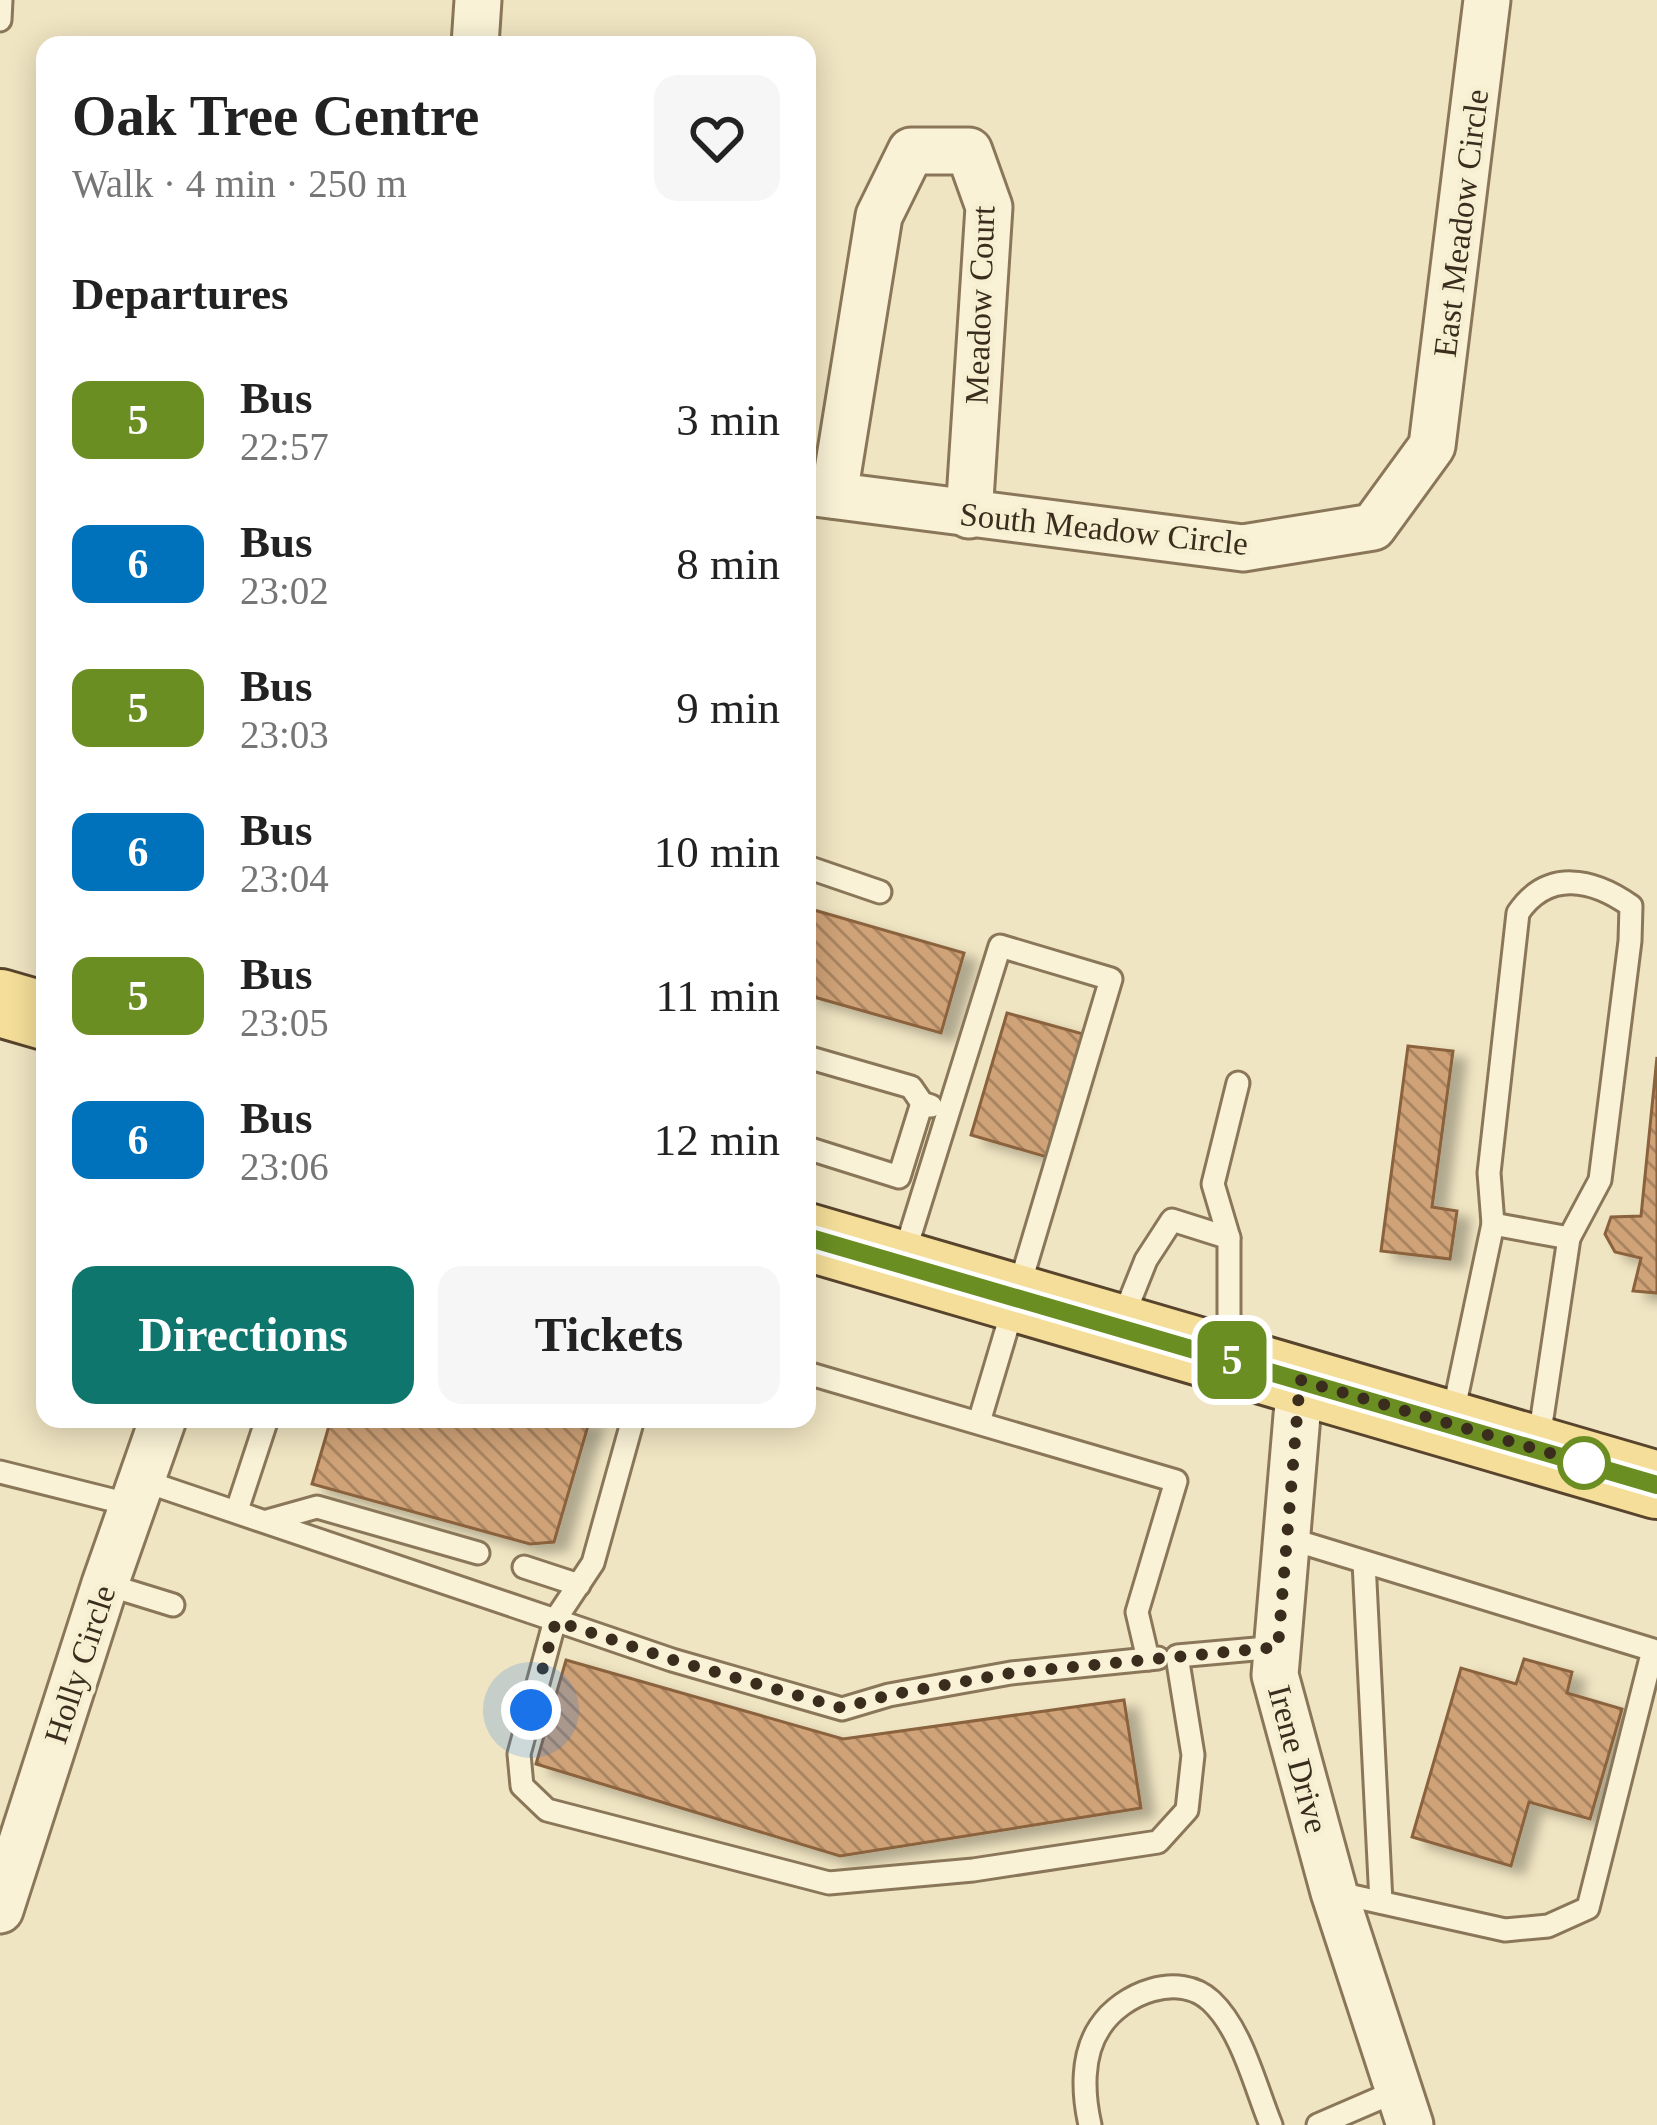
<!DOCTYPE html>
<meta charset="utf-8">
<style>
:root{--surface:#fff;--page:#f6f6f6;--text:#222;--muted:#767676;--accent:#0f766e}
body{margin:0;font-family:"Times New Roman",serif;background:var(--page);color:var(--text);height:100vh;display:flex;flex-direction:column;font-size:45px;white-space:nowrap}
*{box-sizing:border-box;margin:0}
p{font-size:39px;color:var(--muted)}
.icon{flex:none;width:66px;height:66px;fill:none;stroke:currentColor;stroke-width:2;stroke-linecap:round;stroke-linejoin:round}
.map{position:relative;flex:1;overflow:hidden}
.side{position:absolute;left:36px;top:36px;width:780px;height:1392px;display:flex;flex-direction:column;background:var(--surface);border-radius:24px;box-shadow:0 6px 30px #0003}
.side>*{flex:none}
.badge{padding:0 24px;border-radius:18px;font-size:42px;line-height:78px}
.you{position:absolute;width:60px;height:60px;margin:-30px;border:9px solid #fff;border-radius:50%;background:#1a73e8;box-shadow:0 0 0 18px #1a73e833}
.map>.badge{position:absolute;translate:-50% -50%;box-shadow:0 0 0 6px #fff}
h2{padding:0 36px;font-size:45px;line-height:108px}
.round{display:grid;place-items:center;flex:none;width:126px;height:126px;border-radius:24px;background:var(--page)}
.summary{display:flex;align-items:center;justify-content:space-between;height:204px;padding:0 36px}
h1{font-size:57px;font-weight:700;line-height:90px}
.button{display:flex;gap:24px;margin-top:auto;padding:24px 36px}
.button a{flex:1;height:138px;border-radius:24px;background:var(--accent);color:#fff;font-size:48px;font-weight:700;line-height:138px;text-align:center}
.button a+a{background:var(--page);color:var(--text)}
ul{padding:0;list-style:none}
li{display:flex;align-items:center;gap:36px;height:144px;padding:0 36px}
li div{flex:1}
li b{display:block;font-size:45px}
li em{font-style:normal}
li .badge{min-width:132px;font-weight:700;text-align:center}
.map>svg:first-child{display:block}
.building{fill:url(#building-back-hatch);stroke:#8a623d;stroke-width:3;filter:url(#shadow)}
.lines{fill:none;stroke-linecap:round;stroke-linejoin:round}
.lane-casing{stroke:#8a7759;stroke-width:27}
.street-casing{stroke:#8a7759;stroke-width:51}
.primary-casing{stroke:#58442d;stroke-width:72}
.lane{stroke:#faf2d6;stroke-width:21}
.street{stroke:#faf2d6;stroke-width:45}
.primary{stroke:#f4de99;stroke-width:66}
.line-casing{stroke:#fff;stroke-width:27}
.line{stroke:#6b8e23;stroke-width:18}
.walk{stroke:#3a2d1d;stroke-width:12;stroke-dasharray:0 21.6}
.stop-dot{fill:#fff;stroke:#6b8e23;stroke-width:6}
.labels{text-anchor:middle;stroke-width:9;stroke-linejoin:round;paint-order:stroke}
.street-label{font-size:33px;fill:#3a2d1d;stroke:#f7efd2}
</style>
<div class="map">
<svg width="1657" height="2125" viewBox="0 0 1657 2125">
<defs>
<pattern id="building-back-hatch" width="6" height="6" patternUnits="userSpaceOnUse" patternTransform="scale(3)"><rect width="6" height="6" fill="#cfa277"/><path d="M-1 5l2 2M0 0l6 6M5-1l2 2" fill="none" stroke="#a98461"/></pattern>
<filter id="shadow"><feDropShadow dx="13" dy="8" stdDeviation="6" flood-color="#0004"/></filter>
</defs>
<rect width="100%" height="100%" fill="#f0e5c2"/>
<g class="building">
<path d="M807,908L964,953L941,1033L807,995Z"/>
<path d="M1007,1013L1083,1034L1047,1157L971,1135Z"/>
<path d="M1408,1046L1453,1051L1432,1207L1457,1211L1450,1259L1381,1251Z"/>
<path d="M1657,1057V1293L1633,1291L1641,1258L1615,1252L1605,1234L1611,1217L1641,1216Z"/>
<path d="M331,1419H590L554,1542L530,1544L312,1484Z"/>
<path d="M1524,1659L1572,1672L1567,1693L1622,1709L1590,1819L1529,1802L1511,1866L1412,1837L1461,1668L1516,1684Z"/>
<path d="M566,1660L843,1739L1124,1700L1141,1808L840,1856L536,1764Z"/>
</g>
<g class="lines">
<g class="lane-casing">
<g id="lane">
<path d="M0,20L1,0"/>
<path d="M807,867L880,892"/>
<path d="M807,1057L911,1087L922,1103L931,1106"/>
<path d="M807,1148L899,1177L922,1103"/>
<path d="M1493,1224L1489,1173L1518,913C1548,869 1593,879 1631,906L1630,941L1600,1180L1569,1238"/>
<path d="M1229,1238L1213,1184L1238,1083"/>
<path d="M903,1258L1000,946L1111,979L979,1422"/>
<path d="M1122,1320L1146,1260L1172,1220L1229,1238V1353"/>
<path d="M807,1373L1176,1481L1137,1612L1148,1659L1158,1658"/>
<path d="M1452,1418L1493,1224L1569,1238L1538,1445"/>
<path d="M633,1419L593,1563L555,1620L672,1660L842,1709L889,1695L1011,1673L1148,1659"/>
<path d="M0,1472L132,1505"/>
<path d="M141,1480L555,1620L519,1754L522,1786L547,1810L829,1883L973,1870L1158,1842L1187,1810L1193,1755L1177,1656L1278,1647"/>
<path d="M237,1510L267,1419"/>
<path d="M267,1521L317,1507L478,1553"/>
<path d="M1287,1538L1653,1650L1588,1908L1548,1926L1505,1930L1334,1892"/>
<path d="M1364,1562L1381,1902"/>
<path d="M524,1567L579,1585"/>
<path d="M105,1584L173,1605"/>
<path d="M1090,2125C1083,2094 1081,2055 1100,2027C1122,1993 1179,1971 1211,2001C1242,2030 1255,2086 1271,2125"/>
<path d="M1318,2125L1399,2090"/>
</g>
</g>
<g class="street-casing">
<g id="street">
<path d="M475,45L478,0"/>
<path d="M807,492L1243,548L1373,527L1432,446L1487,0"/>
<path d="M834,495L879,216L911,151H969L989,207L969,515"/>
<path d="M1300,1380L1275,1675L1334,1892L1410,2125"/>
<path d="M0,1910L105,1584L163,1419"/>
</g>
</g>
<g class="primary-casing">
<g id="primary">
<path d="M0,1003L45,1016"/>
<path d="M807,1237L1657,1485"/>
</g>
</g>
<use href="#lane" class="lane"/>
<use href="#street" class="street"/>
<use href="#primary" class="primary"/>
</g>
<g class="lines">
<g class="line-casing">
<path id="line" d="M807,1237L1657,1485"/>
</g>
<use href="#line" class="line"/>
<path class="walk" d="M531,1710L556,1621L673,1660L842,1708L889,1695L1011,1673L1278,1647L1300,1380L1584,1463"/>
</g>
<circle class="stop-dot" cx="1584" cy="1463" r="24"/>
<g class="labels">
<g class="street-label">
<text transform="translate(1460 223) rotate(-83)" y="12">East Meadow Circle</text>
<text transform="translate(979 305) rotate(-88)" y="12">Meadow Court</text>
<text transform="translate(1104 528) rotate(6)" y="12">South Meadow Circle</text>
<text transform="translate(79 1664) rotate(-72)" y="12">Holly Circle</text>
<text transform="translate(1299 1759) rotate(75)" y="12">Irene Drive</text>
</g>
</g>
</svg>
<div class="you" style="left:531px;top:1710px"></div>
<b class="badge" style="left:1232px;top:1360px;background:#6b8e23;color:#fff">5</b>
<section class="side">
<div class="summary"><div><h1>Oak Tree Centre</h1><p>Walk · 4 min · 250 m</p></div><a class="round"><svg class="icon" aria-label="heart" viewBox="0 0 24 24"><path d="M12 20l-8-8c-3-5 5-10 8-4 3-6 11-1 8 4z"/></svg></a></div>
<h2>Departures</h2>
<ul>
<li><span class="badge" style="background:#6b8e23;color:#fff">5</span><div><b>Bus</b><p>22:57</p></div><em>3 min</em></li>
<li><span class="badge" style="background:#0072bc;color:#fff">6</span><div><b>Bus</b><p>23:02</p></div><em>8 min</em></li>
<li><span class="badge" style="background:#6b8e23;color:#fff">5</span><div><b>Bus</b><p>23:03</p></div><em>9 min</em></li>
<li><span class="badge" style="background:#0072bc;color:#fff">6</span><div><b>Bus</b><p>23:04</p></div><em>10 min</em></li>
<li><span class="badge" style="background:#6b8e23;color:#fff">5</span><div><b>Bus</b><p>23:05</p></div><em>11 min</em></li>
<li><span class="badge" style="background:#0072bc;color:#fff">6</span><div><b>Bus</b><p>23:06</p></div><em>12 min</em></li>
</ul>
<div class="button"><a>Directions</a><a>Tickets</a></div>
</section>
</div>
